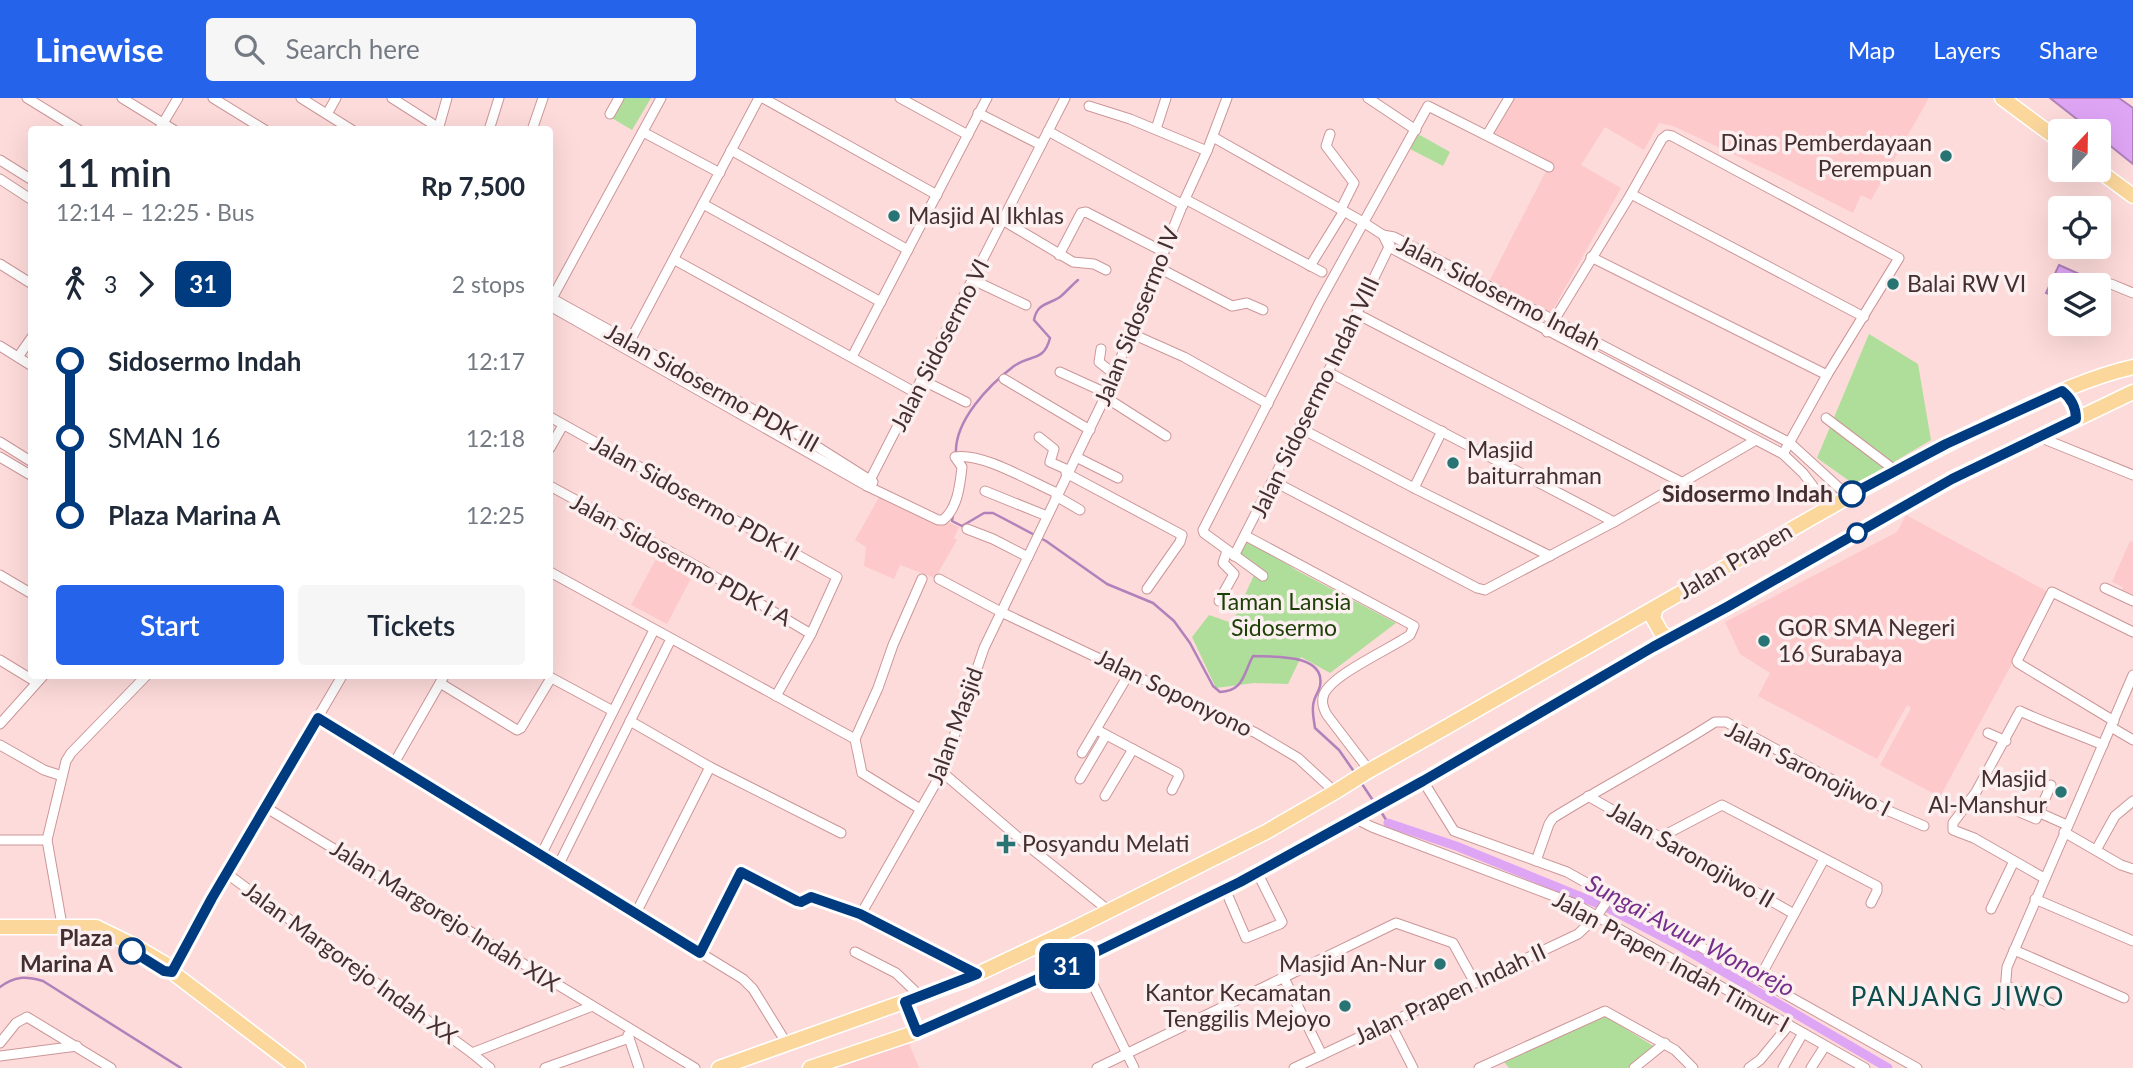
<!DOCTYPE html>
<meta charset="utf-8">
<style>
:root{--surface:#fff;--page:#f6f6f7;--text:#1f2937;--muted:#747a83;--accent:#2563eb}
body{margin:0;font-family:Lato,sans-serif;background:var(--page);color:var(--text);height:100vh;display:flex;flex-direction:column;font-size:26px;white-space:nowrap}
*{box-sizing:border-box;margin:0}
p{font-size:23px;color:var(--muted)}
.icon{flex:none;width:38px;height:38px;fill:none;stroke:currentColor;stroke-width:2;stroke-linecap:round;stroke-linejoin:round}
.map{position:relative;flex:1;overflow:hidden}
.drawer{position:absolute;left:28px;top:28px;width:525px;height:553px;display:flex;flex-direction:column;background:var(--surface);border-radius:7px;box-shadow:0 7px 28px #0002}
.drawer>*{flex:none}
.badge{padding:0 14px;border-radius:10px;font-size:24px;line-height:46px}
.needle{width:46px;rotate:22deg}
.fabs{position:absolute;left:2048px;top:21px;display:grid;gap:14px}
.fabs a{display:grid;place-items:center;width:63px;height:63px;border-radius:7px;background:var(--surface);box-shadow:0 7px 28px #0002;font-size:35px}
.map>.badge{position:absolute;translate:-50% -50%;box-shadow:0 0 0 4px #fff}
.legs{display:flex;align-items:center;gap:10px;height:77px;padding:0 28px;font-size:23px}
.legs p{margin-inline-start:auto}
.overview{display:flex;align-items:center;justify-content:space-between;height:119px;padding:0 28px}
h1{font-size:38px;font-weight:600;line-height:52px}
.cta{display:flex;gap:14px;margin-top:auto;padding:14px 28px}
.cta a{flex:1;height:80px;border-radius:7px;background:var(--accent);color:#fff;font-size:28px;font-weight:600;line-height:80px;text-align:center}
.cta a+a{background:var(--page);color:var(--text)}
ul{padding:0 28px;list-style:none}
li{display:flex;align-items:center;gap:24px;height:77px;font-size:26px}
li i{display:grid;place-items:center;width:10px;height:100%;margin:0 9px;background:currentColor}
li i::after{content:'';width:18px;height:18px;margin:-9px;border:5px solid;border-radius:50%;background:var(--surface)}
li p{margin-inline-start:auto}
li:first-child i{background:linear-gradient(#0000 50%,currentColor 0)}
li:last-child i{background:linear-gradient(currentColor 50%,#0000 0)}
header{display:flex;align-items:center;gap:42px;box-sizing:border-box;height:98px;padding:0 35px;background:var(--accent);color:#fff}
header strong{font-size:33px}
nav{display:flex;gap:38px;margin-inline-start:auto;font-size:24px}
.search{width:490px;height:63px;background:var(--page);display:flex;align-items:center;gap:18px;box-sizing:border-box;padding:0 24px;border-radius:7px;color:var(--muted);font-size:26px}
.map>svg:first-child{display:block}
.built{fill:#fdc9ca}
.green{fill:#afde9b}
.water{fill:#dfa5f5;stroke:#b081ba;stroke-width:2}
.lines{fill:none;stroke-linecap:round;stroke-linejoin:round}
.stream{stroke:#b081ba;stroke-width:2.5}
.canal{stroke:#dfa5f5;stroke-width:9}
.street-casing{stroke:#cc9698;stroke-width:11}
.primary-casing{stroke:#fff;stroke-width:17}
.street{stroke:#fff;stroke-width:9}
.primary{stroke:#fbd79c;stroke-width:14}
.line-1-casing{stroke:#fff;stroke-width:16}
.line-1{stroke:#003b80;stroke-width:10}
.poi-dot{fill:#287374;stroke:#fbefef;stroke-width:2.5}
.stop-1-dot{fill:#fff;stroke:#003b80;stroke-width:3.5}
.labels{text-anchor:middle;stroke-width:7;stroke-linejoin:round;paint-order:stroke}
.poi-label{font-size:23px;fill:#442e2f;stroke:#fbefef;text-anchor:start}
.street-label{font-size:23px;fill:#442e2f;stroke:#fbefef}
.stop-label{font-size:23px;font-weight:bold;fill:#442e2f;stroke:#fbefef;text-anchor:end}
.park-label{font-size:23px;fill:#1b3f04;stroke:#fbefef}
.water-label{font-size:24px;font-style:italic;fill:#742f8b;stroke:#fbefef}
.quarter-label{font-size:26px;letter-spacing:2px;fill:#0d4d4d;stroke:#fbefef}
</style>
<header>
<strong>Linewise</strong>
<div class="search"><svg class="icon" aria-label="search" viewBox="0 0 24 24"><circle cx="10" cy="10" r="6"/><path d="M15 15l6 6"/></svg>Search here</div>
<nav><a>Map</a><a>Layers</a><a>Share</a></nav>
</header>
<div class="map">
<svg width="2133" height="970" viewBox="0 0 2133 970">
<rect width="100%" height="100%" fill="#fedbdb"/>
<g class="built">
<path d="M1510,0H1929L1871,102L1861,97L1853,115L1778,77L1673,28L1659,25L1644,52L1605,29L1581,67L1621,90L1551,215L1490,182L1549,67L1489,34Z"/>
<path d="M882,394L959,429L954,440L957,442L935,480L900,467L894,481L864,468L866,449L855,442Z"/>
<path d="M1906,417L2050,495L1940,699L1880,667L1911,610L1907,607L1877,661L1758,598L1770,575L1740,556L1725,524L1897,434Z"/>
<path d="M2130,443L2133,444V501L2121,496L2123,489L2112,484Z"/>
<path d="M662,450L697,469L667,526L631,507Z"/>
<path d="M908,943L919,970H834Z"/>
</g>
<g class="green">
<path d="M621,0H651L632,32L610,19Z"/>
<path d="M1418,36L1450,54L1443,68L1410,51Z"/>
<path d="M1869,236L1918,266L1931,342L1855,387L1817,360Z"/>
<path d="M1246,438L1296,472L1396,525L1330,575L1301,559L1288,586L1254,585L1216,590L1192,539L1209,517L1232,525L1254,477L1235,455Z"/>
<path d="M1602,916L1655,949L1628,970H1509L1504,964Z"/>
</g>
<g class="water">
<path d="M2050,0H2119L2133,10V66L2098,38V33H2092Z"/>
<path d="M2059,167L2086,179L2081,187H2060V200L2046,195Z"/>
</g>
<g class="lines">
<g class="stream">
<path d="M956,356C954,323 989,287 1014,268C1031,256 1044,264 1050,240L1034,222C1037,205 1048,207 1060,199C1066,194 1072,187 1078,182"/>
<path d="M953,417L952,423L962,428L984,415H993L1046,443L1107,486L1153,505L1174,523L1190,545L1213,588L1220,594C1244,593 1243,576 1253,558C1273,559 1326,555 1320,588C1319,593 1315,598 1314,603C1311,611 1314,622 1315,630L1339,652L1355,675"/>
<path d="M1360,683L1374,704"/>
<path d="M1380,712L1388,725"/>
<path d="M0,889C15,878 25,878 43,883L181,970"/>
</g>
<path class="canal" d="M1388,725L1456,748L1606,809L1678,847L1888,970"/>
<g class="street-casing">
<g id="street">
<path d="M27,0L79,32"/>
<path d="M122,0L174,32"/>
<path d="M213,0L265,32"/>
<path d="M301,0L352,32"/>
<path d="M392,0L439,30"/>
<path d="M763,0L937,97"/>
<path d="M900,0L968,37"/>
<path d="M1368,0L1416,32"/>
<path d="M1089,8L1130,21L1207,53"/>
<path d="M978,15L1041,47"/>
<path d="M327,16L336,0"/>
<path d="M610,16L619,0"/>
<path d="M1156,31L1166,0"/>
<path d="M159,32L178,0"/>
<path d="M438,32L447,0"/>
<path d="M489,32L499,0"/>
<path d="M532,32L543,0"/>
<path d="M1048,33L1183,107"/>
<path d="M643,34L720,75"/>
<path d="M1330,36L1326,48L1354,85L1341,111"/>
<path d="M1487,37L1509,0"/>
<path d="M1213,39L1363,124L1383,137L1389,149L1783,356L1803,375L1828,408"/>
<path d="M731,52L908,152"/>
<path d="M0,62L32,82"/>
<path d="M0,81L32,102"/>
<path d="M1631,96L1864,219"/>
<path d="M1185,101L1322,174"/>
<path d="M703,106L881,204"/>
<path d="M1004,123L1073,164L1094,166L1106,172"/>
<path d="M1383,137L1394,139L1790,345L1848,398"/>
<path d="M1059,157L1081,115L1086,114L1164,154"/>
<path d="M1591,159L1827,277"/>
<path d="M675,162L916,295"/>
<path d="M0,166L32,186"/>
<path d="M1310,168L1344,113"/>
<path d="M1157,169L1232,208L1247,205L1263,212"/>
<path d="M973,182L1026,207"/>
<path d="M2111,186L2133,195"/>
<path d="M551,200L794,334L873,384"/>
<path d="M550,204L661,0"/>
<path d="M550,208L867,388L938,422H943C958,410 960,386 962,369L955,359C982,354 1031,384 1057,395"/>
<path d="M1357,216L1683,385"/>
<path d="M1547,234L1631,96L1662,41L1667,37L1672,38L1899,160L1827,277L1783,356"/>
<path d="M1130,235L1184,259L1268,306"/>
<path d="M630,243L759,0"/>
<path d="M0,248L32,268"/>
<path d="M1101,251L1099,264L1114,276"/>
<path d="M18,259L32,239"/>
<path d="M852,259L987,0"/>
<path d="M1060,274L1106,295"/>
<path d="M1328,274L1614,424"/>
<path d="M1004,281L1090,332"/>
<path d="M922,282L966,304"/>
<path d="M1105,299L1166,338"/>
<path d="M550,319L837,479L811,536L776,598"/>
<path d="M1826,320L1896,373"/>
<path d="M1300,330L1414,390L1550,458"/>
<path d="M1039,339L1054,351L1050,364L1068,372"/>
<path d="M2039,339L2133,377"/>
<path d="M0,344L32,364"/>
<path d="M550,350L563,327"/>
<path d="M0,359L32,378"/>
<path d="M1076,359L1118,380"/>
<path d="M1066,375L1182,437L1180,444L1147,491"/>
<path d="M1273,383L1477,490L1485,492L1614,424L1756,342"/>
<path d="M550,388L700,470L811,536"/>
<path d="M867,388L1065,0"/>
<path d="M1414,390L1442,333"/>
<path d="M985,393L1047,418"/>
<path d="M1056,398L1080,412"/>
<path d="M967,431L993,441L1028,459"/>
<path d="M1246,438L1414,528L1410,537C1390,551 1333,576 1324,596C1321,604 1323,610 1327,617L1369,672"/>
<path d="M1234,458L1328,274L1390,147"/>
<path d="M550,474L855,641"/>
<path d="M0,477L32,496"/>
<path d="M1263,478L1204,435L1203,432L1319,205L1428,8L1549,69"/>
<path d="M939,481L1001,514L1256,635L1298,660L1335,694"/>
<path d="M2105,490L2133,503"/>
<path d="M1219,503L1234,476L1223,465L1227,453"/>
<path d="M0,562L36,584"/>
<path d="M548,578L613,613"/>
<path d="M440,585L517,632L521,630L551,580"/>
<path d="M318,620L743,881L753,891L787,946"/>
<path d="M630,623L710,669L841,735"/>
<path d="M2114,623L2018,565L2017,563L2052,494L2133,534"/>
<path d="M0,626L43,578"/>
<path d="M2111,629L2133,642"/>
<path d="M1097,632L1178,675L1179,678L1172,692"/>
<path d="M1988,635L2006,643"/>
<path d="M0,647L44,672L62,678"/>
<path d="M1082,655L1130,574"/>
<path d="M393,667L444,578"/>
<path d="M942,674L1027,747L1108,812"/>
<path d="M1080,681L1106,637"/>
<path d="M1423,683L1454,733L1567,774L1917,970"/>
<path d="M1105,698L1133,651"/>
<path d="M1588,698L1794,816"/>
<path d="M265,709L695,970"/>
<path d="M917,709L862,675L855,641L878,590L893,547L922,481"/>
<path d="M2015,712L2036,721L2051,687"/>
<path d="M2040,715L2067,727"/>
<path d="M1356,721L1372,729L1575,806L1865,970"/>
<path d="M2064,734L2121,767L2133,771"/>
<path d="M1659,740L1722,707L1877,788V793L1871,805"/>
<path d="M0,742H47"/>
<path d="M2096,752L2115,718L2133,703"/>
<path d="M541,757L654,532"/>
<path d="M1536,763L1549,726L1553,720C1606,687 1662,658 1715,624H1726L1889,713L1924,728"/>
<path d="M558,768L671,541"/>
<path d="M226,775L472,955L590,909"/>
<path d="M2044,780L1974,740L1953,732V725L1976,694L2020,613C2047,626 2076,635 2103,647"/>
<path d="M1225,791L1246,840L1280,826L1282,824L1257,774"/>
<path d="M2035,801L2133,843"/>
<path d="M1991,811L2014,763"/>
<path d="M636,815L710,669"/>
<path d="M861,816L942,674L984,550L1105,299L1185,101L1207,53L1227,0"/>
<path d="M62,827L47,742L66,663L71,655L146,578"/>
<path d="M2014,852L2124,900"/>
<path d="M855,854L896,875L920,898"/>
<path d="M700,855L742,774L798,803L801,804L811,799L861,816L977,876"/>
<path d="M1081,862L1134,970"/>
<path d="M172,874L212,800L342,578"/>
<path d="M1283,878L1322,957"/>
<path d="M1759,881L1824,761"/>
<path d="M2006,888L2050,905"/>
<path d="M2004,906L2007,869L2133,577"/>
<path d="M1390,925L1413,970"/>
<path d="M628,937L639,970"/>
<path d="M0,945L16,925L27,919L111,970"/>
<path d="M472,955L490,970"/>
<path d="M0,958L77,948"/>
<path d="M545,970L629,940"/>
<path d="M1097,970L1396,825L1453,845L1475,885"/>
<path d="M1294,970L1578,836L1597,818L1611,797"/>
<path d="M1479,970L1605,913L1675,952L1693,970"/>
<path d="M1634,970L1665,945"/>
<path d="M1749,970L1760,962L1789,927"/>
<path d="M1783,970L1803,935"/>
<path d="M1811,970L1825,948"/>
</g>
</g>
<g class="primary-casing">
<g id="primary">
<path d="M2002,0L2060,43"/>
<path d="M2098,72L2133,98"/>
<path d="M2062,293C2071,300 2076,310 2076,321"/>
<path d="M1656,510L1653,520L1662,536L1670,539"/>
<path d="M0,829H96L135,848L167,867L172,874L298,970"/>
<path d="M905,904L917,934"/>
<path d="M719,970L965,882L1073,831L1266,734L1335,694L1365,675C1504,597 1642,517 1780,438C1852,396 1924,356 2000,321C2044,301 2085,280 2133,269"/>
<path d="M810,970L917,934L951,919L1064,869L1240,784L1423,683L1653,549L1727,509L1952,381L2133,294"/>
</g>
</g>
<use href="#street" class="street"/>
<use href="#primary" class="primary"/>
</g>
<g class="lines">
<g class="line-1-casing">
<path id="line-1" d="M132,853L164,873L172,874L212,800L318,620L700,855L741,774L797,803L801,804L811,799L860,816L977,876L905,904L917,934L1065,869L1240,784L1423,683L1653,549L1727,509L1952,381L2076,321C2076,310 2071,300 2062,293L1946,346L1852,396"/>
</g>
<use href="#line-1" class="line-1"/>
</g>
<g class="poi-dot">
<circle cx="1946" cy="58" r="7"/>
<circle cx="894" cy="118" r="7"/>
<circle cx="1893" cy="186" r="7"/>
<circle cx="1453" cy="365" r="7"/>
<circle cx="1764" cy="543" r="7"/>
<circle cx="2061" cy="694" r="7"/>
<path d="M1002.5 735.5h7v7h7v7h-7v7h-7v-7h-7v-7h7z"/>
<circle cx="1440" cy="866" r="7"/>
<circle cx="1345" cy="908" r="7"/>
</g>
<g class="stop-1-dot">
<circle cx="1852" cy="396" r="12"/>
<circle cx="1857" cy="435" r="9"/>
<circle cx="132" cy="853" r="12"/>
</g>
<g class="labels">
<g class="poi-label">
<text x="1932" y="53" text-anchor="end">Dinas Pemberdayaan<tspan x="1932" dy="26">Perempuan</tspan></text>
<text x="908" y="126">Masjid Al Ikhlas</text>
<text x="1907" y="194">Balai RW VI</text>
<text x="1467" y="360">Masjid<tspan x="1467" dy="26">baiturrahman</tspan></text>
<text x="1778" y="538">GOR SMA Negeri<tspan x="1778" dy="26">16 Surabaya</tspan></text>
<text x="2047" y="689" text-anchor="end">Masjid<tspan x="2047" dy="26">Al-Manshur</tspan></text>
<text x="1022" y="754">Posyandu Melati</text>
<text x="1426" y="874" text-anchor="end">Masjid An-Nur</text>
<text x="1331" y="903" text-anchor="end">Kantor Kecamatan<tspan x="1331" dy="26">Tenggilis Mejoyo</tspan></text>
</g>
<g class="street-label">
<text transform="translate(1499 195) rotate(27)" y="8">Jalan Sidosermo Indah</text>
<text transform="translate(1137 218) rotate(-68)" y="8">Jalan Sidosermo IV</text>
<text transform="translate(940 247) rotate(-63)" y="8">Jalan Sidosermo VI</text>
<text transform="translate(712 290) rotate(29)" y="8">Jalan Sidosermo PDK III</text>
<text transform="translate(1315 299) rotate(-64)" y="8">Jalan Sidosermo Indah VIII</text>
<text transform="translate(695 400) rotate(29)" y="8">Jalan Sidosermo PDK II</text>
<text transform="translate(681 462) rotate(29)" y="8">Jalan Sidosermo PDK I A</text>
<text transform="translate(1735 463) rotate(-30)" y="8">Jalan Prapen</text>
<text transform="translate(1174 595) rotate(26)" y="8">Jalan Soponyono</text>
<text transform="translate(955 628) rotate(-70)" y="8">Jalan Masjid</text>
<text transform="translate(1808 671) rotate(27)" y="8">Jalan Saronojiwo I</text>
<text transform="translate(1691 757) rotate(30)" y="8">Jalan Saronojiwo II</text>
<text transform="translate(445 818) rotate(32)" y="8">Jalan Margorejo Indah XIX</text>
<text transform="translate(1671 864) rotate(29)" y="8">Jalan Prapen Indah Timur I</text>
<text transform="translate(350 865) rotate(36)" y="8">Jalan Margorejo Indah XX</text>
<text transform="translate(1450 896) rotate(-25)" y="8">Jalan Prapen Indah II</text>
</g>
<g class="stop-label">
<text x="1833" y="404">Sidosermo Indah</text>
<text x="113" y="848">Plaza<tspan x="113" dy="26">Marina A</tspan></text>
</g>
<g class="park-label">
<text x="1284" y="512">Taman Lansia<tspan x="1284" dy="26">Sidosermo</tspan></text>
</g>
<g class="water-label">
<text transform="translate(1690 838) rotate(28)" y="8">Sungai Avuur Wonorejo</text>
</g>
<g class="quarter-label">
<text x="1958" y="908">PANJANG JIWO</text>
</g>
</g>
</svg>
<div class="fabs">
<a><svg class="needle" viewBox="-14 -14 28 28"><path d="M0-13l5 13h-10z" fill="#e53935"/><path d="M0 13l5-13h-10z" fill="#747a83"/></svg></a>
<a><svg class="icon" aria-label="locate" viewBox="0 0 24 24"><circle cx="12" cy="12" r="6"/><path d="M12 2v4M12 18v4M2 12h4M18 12h4"/></svg></a>
<a><svg class="icon" aria-label="layers" viewBox="0 0 24 24"><path d="M12 4l9 5-9 5-9-5zM3 14l9 5 9-5"/></svg></a>
</div>
<b class="badge" style="left:1067px;top:868px;background:#003b80;color:#fff">31</b>
<section class="drawer">
<div class="overview"><div><h1>11 min</h1><p>12:14 – 12:25 · Bus</p></div><b>Rp 7,500</b></div>
<div class="legs"><svg class="icon" aria-label="walk" viewBox="0 0 24 24"><circle cx="13" cy="4" r="2"/><path d="M13 8l-2 6 4 7M11 14l-3 7M7 12l3-4h3l4 4"/></svg>3<svg class="icon" aria-label="forward" viewBox="0 0 24 24"><path d="M9 5l7 7-7 7"/></svg><b class="badge" style="background:#003b80;color:#fff">31</b><p>2 stops</p></div>
<ul>
<li><i style="color:#003b80"></i><b>Sidosermo Indah</b><p>12:17</p></li>
<li><i style="color:#003b80"></i><span>SMAN 16</span><p>12:18</p></li>
<li><i style="color:#003b80"></i><b>Plaza Marina A</b><p>12:25</p></li>
</ul>
<div class="cta"><a>Start</a><a>Tickets</a></div>
</section>
</div>
